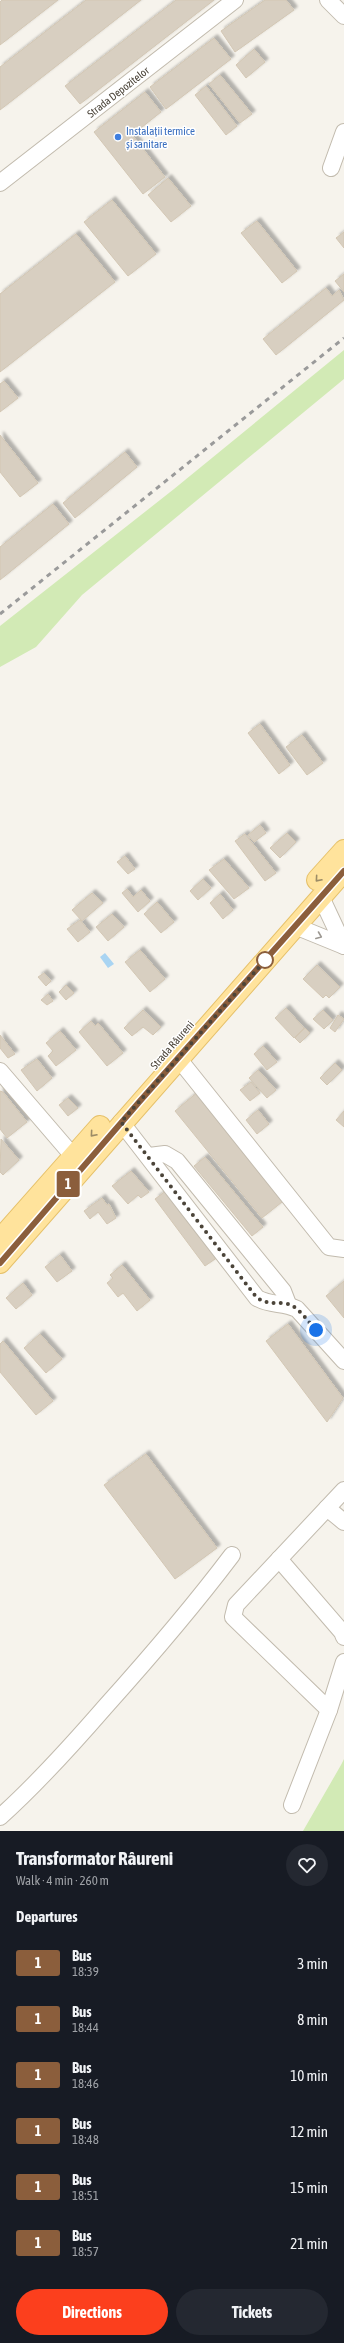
<!DOCTYPE html>
<meta charset="utf-8">
<style>
:root{--surface:#171b24;--page:#242831;--text:#f1f3f6;--muted:#9ea1a6;--accent:#fc3f1d}
body{margin:0;font-family:"Asap Condensed",sans-serif;background:var(--page);color:var(--text);height:100vh;display:flex;flex-direction:column;font-size:15px;white-space:nowrap}
*{box-sizing:border-box;margin:0}
p{font-size:13px;color:var(--muted)}
.icon{flex:none;width:22px;height:22px;fill:none;stroke:currentColor;stroke-width:2;stroke-linecap:round;stroke-linejoin:round}
.map{position:relative;height:1831px;overflow:hidden}
.panel{display:flex;flex-direction:column;background:var(--surface);flex:1}
.panel>*{flex:none}
.badge{padding:0 8px;border-radius:3px;font-size:14px;line-height:26px}
.you{position:absolute;width:20px;height:20px;margin:-10px;border:3px solid #fff;border-radius:50%;background:#1a73e8;box-shadow:0 0 0 6px #1a73e833}
.map>.badge{position:absolute;translate:-50% -50%;box-shadow:0 0 0 2px #fff}
h2{padding:0 16px;font-size:15px;line-height:36px}
.round{display:grid;place-items:center;flex:none;width:42px;height:42px;border-radius:21px;background:var(--page)}
.summary{display:flex;align-items:center;justify-content:space-between;height:68px;padding:0 16px}
h1{font-size:19px;font-weight:700;line-height:30px}
.action{display:flex;gap:8px;margin-top:auto;padding:8px 16px}
.action a{flex:1;height:46px;border-radius:24px;background:var(--accent);color:#fff;font-size:16px;font-weight:700;line-height:46px;text-align:center}
.action a+a{background:var(--page);color:var(--text)}
ul{padding:0;list-style:none}
li{display:flex;align-items:center;gap:12px;height:56px;padding:0 16px}
li div{flex:1}
li b{display:block;font-size:15px}
li em{font-style:normal}
li .badge{min-width:44px;font-weight:700;text-align:center}
.map>svg:first-child{display:block}
.green{fill:#d2eab5}
.water{fill:#a9d4f2}
.building{fill:#d8cfc1;stroke:#d3c7b4;filter:url(#shadow)}
.lines{fill:none;stroke-linecap:round;stroke-linejoin:round}
.minor-casing{stroke:#c2bbae;stroke-width:18}
.major-casing{stroke:#e6c16a;stroke-width:22}
.minor{stroke:#fff;stroke-width:16}
.major{stroke:#ffe39c;stroke-width:20}
.rail{stroke:#9a9a9a;stroke-width:3;stroke-dasharray:5 5;stroke-linecap:butt}
.oneway{stroke:#9c8c66}
.oneway2{stroke:#9c9892}
.line-casing{stroke:#fff;stroke-width:9}
.line{stroke:#8b5e3c;stroke-width:6}
.walk{stroke:#4b4439;stroke-width:4;stroke-dasharray:0 7.2}
.shop-dot{fill:#3f7fe0;stroke:#fff;stroke-width:1.5}
.stop-dot{fill:#fff;stroke:#8b5e3c;stroke-width:2}
.labels{text-anchor:middle;stroke-width:3;stroke-linejoin:round;paint-order:stroke}
.street-label{font-size:11px;fill:#4b4439;stroke:#fff}
.shop-label{font-size:11px;fill:#366cbe;stroke:#fff;text-anchor:start}
</style>
<div class="map">
<svg width="344" height="1831" viewBox="0 0 344 1831">
<defs>
<filter id="shadow"><feDropShadow dx="3.5" dy="-3.5" stdDeviation="1" flood-color="#0004"/></filter>
</defs>
<rect width="100%" height="100%" fill="#f6f3ec"/>
<g class="green">
<path d="M344,350V379L82,595L36,647L0,667V626L174,489Z"/>
<path d="M344,1759V1831H303L341,1765Z"/>
</g>
<path class="water" d="M105,953L114,964L108,968L100,957Z"/>
<g class="building">
<path d="M2,0H58L0,45V2Z"/>
<path d="M86,0H141L0,110V67Z"/>
<path d="M176,0H214L80,104L65,86Z"/>
<path d="M265,0H286L294,10L235,52L221,31Z"/>
<path d="M214,38L231,59L166,109L150,87Z"/>
<path d="M254,49L265,62L246,78L236,65Z"/>
<path d="M220,75L252,114L240,123L209,84Z"/>
<path d="M206,86L237,126L226,135L195,95Z"/>
<path d="M145,92L161,112L132,135L165,177L143,194L94,132Z"/>
<path d="M168,178L191,206L171,222L148,195Z"/>
<path d="M112,200L156,254L128,276L84,222Z"/>
<path d="M257,221L297,271L282,283L241,233Z"/>
<path d="M344,232V248L336,238Z"/>
<path d="M76,234L115,282L0,372V294Z"/>
<path d="M344,274V292L335,281Z"/>
<path d="M326,288L332,296L339,290L344,300L276,355L263,339Z"/>
<path d="M4,381L18,398L0,412V384Z"/>
<path d="M0,435L38,483L20,497L0,472Z"/>
<path d="M125,452L137,467L75,518L63,503Z"/>
<path d="M53,504L69,524L0,580V547Z"/>
<path d="M260,724L290,765L279,774L248,733Z"/>
<path d="M302,735L323,763L307,775L286,747Z"/>
<path d="M260,825L266,833L254,842L248,835Z"/>
<path d="M287,833L296,842L280,858L270,848Z"/>
<path d="M245,834L276,873L265,881L235,841Z"/>
<path d="M125,856L135,869L128,874L117,862Z"/>
<path d="M224,859L249,888L234,899L209,870Z"/>
<path d="M203,879L211,888L198,900L190,891Z"/>
<path d="M127,889L133,897L141,890L150,901L138,912L122,893Z"/>
<path d="M92,893L103,903L82,921L72,910Z"/>
<path d="M220,894L233,910L223,919L210,903Z"/>
<path d="M157,902L174,922L161,933L144,914Z"/>
<path d="M112,914L124,927L108,941L96,927Z"/>
<path d="M80,920L90,932L78,942L67,929Z"/>
<path d="M140,950L165,979L150,992L125,962Z"/>
<path d="M317,965L340,987L329,998L326,995L323,998L303,979Z"/>
<path d="M44,973L51,981L46,986L38,977Z"/>
<path d="M66,985L74,993L66,1000L59,992Z"/>
<path d="M48,994L53,1001L47,1005L41,1000Z"/>
<path d="M286,1008L304,1028L294,1038L275,1018Z"/>
<path d="M143,1010L161,1027L153,1035L143,1027L132,1036L124,1028Z"/>
<path d="M323,1010L333,1020L324,1029L313,1019Z"/>
<path d="M338,1015L344,1019L335,1032L330,1028Z"/>
<path d="M91,1021L95,1026L98,1023L123,1053L107,1066L79,1032Z"/>
<path d="M305,1028L310,1033L300,1043L295,1038Z"/>
<path d="M60,1031L76,1050L56,1066L48,1056L53,1051L46,1043Z"/>
<path d="M0,1035L15,1054L8,1058L0,1048Z"/>
<path d="M263,1046L277,1062L267,1070L254,1054Z"/>
<path d="M37,1059L52,1078L37,1091L21,1070Z"/>
<path d="M335,1063L342,1070L327,1085L320,1078Z"/>
<path d="M258,1070L276,1090L267,1098L249,1078Z"/>
<path d="M251,1082L260,1093L250,1101L240,1090Z"/>
<path d="M0,1091L3,1092L27,1122L7,1138L0,1129Z"/>
<path d="M199,1091L287,1198L262,1218L175,1111Z"/>
<path d="M68,1098L78,1108L68,1116L59,1105Z"/>
<path d="M258,1110L269,1124L257,1134L246,1120Z"/>
<path d="M344,1111V1127L336,1120Z"/>
<path d="M1,1139L19,1160L3,1175L0,1172Z"/>
<path d="M205,1157L263,1227L252,1236L194,1166Z"/>
<path d="M131,1171L149,1192L141,1198L138,1195L128,1204L112,1186Z"/>
<path d="M167,1190L218,1257L205,1266L155,1199Z"/>
<path d="M102,1198L107,1205L109,1204L116,1218L107,1224L98,1212L90,1219L84,1211Z"/>
<path d="M60,1255L72,1271L57,1282L45,1267Z"/>
<path d="M122,1265L150,1300L137,1311L123,1293L118,1297L107,1283L113,1278L110,1275Z"/>
<path d="M344,1281V1318L326,1296Z"/>
<path d="M23,1283L32,1295L16,1309L6,1298Z"/>
<path d="M288,1324L343,1398L327,1422L266,1341Z"/>
<path d="M40,1334L62,1359L46,1373L24,1348Z"/>
<path d="M3,1341L53,1401L36,1415L0,1372V1344Z"/>
<path d="M146,1454L217,1548L175,1579L104,1485Z"/>
</g>
<g class="lines">
<g class="minor-casing">
<g id="minor">
<path d="M328,0L344,16"/>
<path d="M331,168L344,132"/>
<path d="M0,183L235,0"/>
<path d="M321,897L344,946"/>
<path d="M295,926L344,946"/>
<path d="M178,1058L329,1247L344,1249"/>
<path d="M0,1071L73,1156"/>
<path d="M121,1122L257,1298C271,1306 283,1302 297,1309L344,1361"/>
<path d="M149,1156L165,1154L177,1161L283,1291L288,1304"/>
<path d="M327,1508L344,1522"/>
<path d="M279,1559L342,1632L344,1637"/>
<path d="M329,1710L233,1617L236,1605L344,1490"/>
<path d="M292,1805L329,1710L344,1662"/>
<path d="M0,1817C38,1783 72,1745 105,1707C149,1658 192,1608 232,1555"/>
</g>
</g>
<g class="major-casing">
<g id="major">
<path d="M317,880L344,850"/>
<path d="M0,1239L100,1126"/>
<path d="M0,1263L344,871"/>
</g>
</g>
<use href="#minor" class="minor"/>
<use href="#major" class="major"/>
<path class="rail" d="M0,614L344,338"/>
</g>
<defs><path id="oneway-chevron" d="M-2-3.5L2.5 0L-2 3.5" fill="none" stroke-width="1.6" stroke-linecap="round" stroke-linejoin="round"/></defs>
<g class="oneway">
<use href="#oneway-chevron" transform="translate(318 879) rotate(131)"/>
<use href="#oneway-chevron" transform="translate(93 1134) rotate(131)"/>
</g>
<use class="oneway2" href="#oneway-chevron" transform="translate(319 936) rotate(22)"/>
<g class="lines">
<g class="line-casing">
<path id="line" d="M0,1263L140,1101L344,871"/>
</g>
<use href="#line" class="line"/>
<path class="walk" d="M265,960L269,956L121,1122L257,1298C271,1306 274,1301 288,1304C299,1307 308,1322 316,1330"/>
</g>
<circle class="shop-dot" cx="118" cy="137" r="4"/>
<circle class="stop-dot" cx="265" cy="960" r="8"/>
<g class="labels">
<g class="street-label">
<text transform="translate(118 92) rotate(-38)" y="4">Strada Depozitelor</text>
<text transform="translate(172 1045) rotate(-49)" y="4">Strada Râureni</text>
</g>
<g class="shop-label">
<text x="126" y="135">Instalații termice<tspan x="126" dy="13">și sanitare</tspan></text>
</g>
</g>
</svg>
<div class="you" style="left:316px;top:1330px"></div>
<b class="badge" style="left:68px;top:1184px;background:#8b5e3c;color:#fff">1</b>
</div>
<section class="panel">
<div class="summary"><div><h1>Transformator Râureni</h1><p>Walk · 4 min · 260 m</p></div><a class="round"><svg class="icon" aria-label="heart" viewBox="0 0 24 24"><path d="M12 20l-8-8c-3-5 5-10 8-4 3-6 11-1 8 4z"/></svg></a></div>
<h2>Departures</h2>
<ul>
<li><span class="badge" style="background:#8b5e3c;color:#fff">1</span><div><b>Bus</b><p>18:39</p></div><em>3 min</em></li>
<li><span class="badge" style="background:#8b5e3c;color:#fff">1</span><div><b>Bus</b><p>18:44</p></div><em>8 min</em></li>
<li><span class="badge" style="background:#8b5e3c;color:#fff">1</span><div><b>Bus</b><p>18:46</p></div><em>10 min</em></li>
<li><span class="badge" style="background:#8b5e3c;color:#fff">1</span><div><b>Bus</b><p>18:48</p></div><em>12 min</em></li>
<li><span class="badge" style="background:#8b5e3c;color:#fff">1</span><div><b>Bus</b><p>18:51</p></div><em>15 min</em></li>
<li><span class="badge" style="background:#8b5e3c;color:#fff">1</span><div><b>Bus</b><p>18:57</p></div><em>21 min</em></li>
</ul>
<div class="action"><a>Directions</a><a>Tickets</a></div>
</section>
